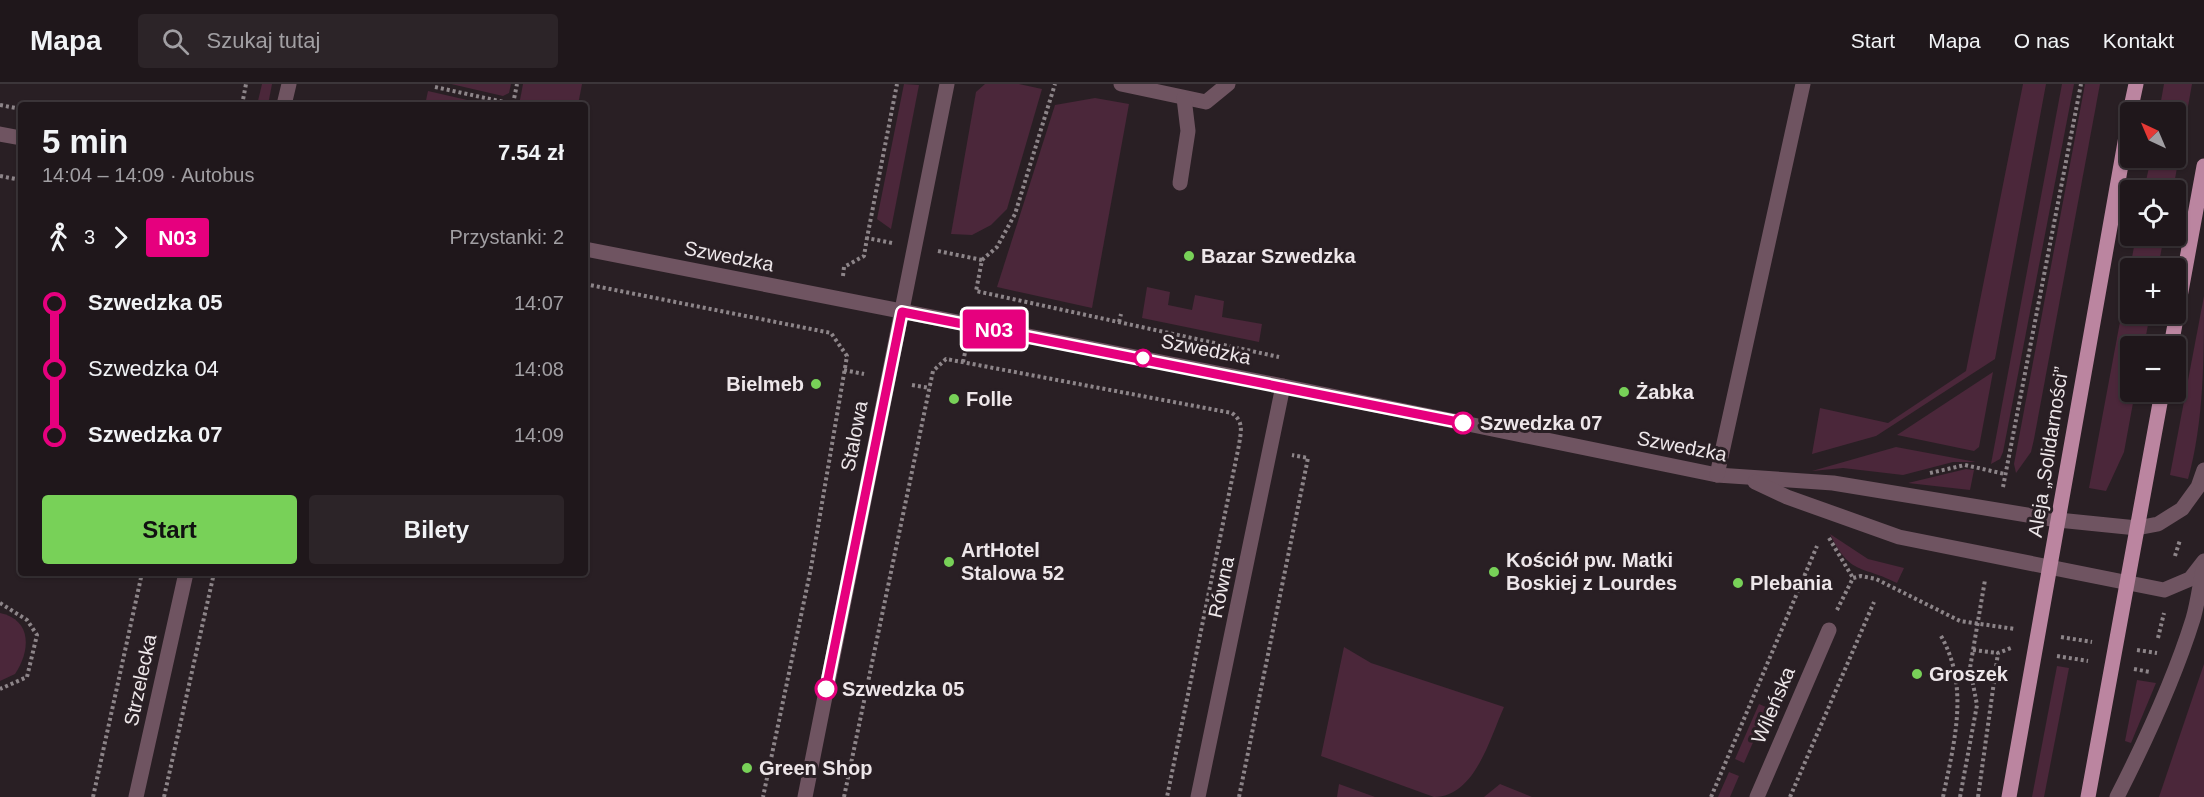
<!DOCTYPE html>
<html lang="pl">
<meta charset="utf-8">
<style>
:root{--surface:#1f171b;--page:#2c2428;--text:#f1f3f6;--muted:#a19fa3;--line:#3c363a;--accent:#78d158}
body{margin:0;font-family:Arial,sans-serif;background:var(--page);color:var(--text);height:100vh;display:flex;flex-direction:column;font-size:22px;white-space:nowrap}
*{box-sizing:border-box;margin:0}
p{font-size:20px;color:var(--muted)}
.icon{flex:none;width:33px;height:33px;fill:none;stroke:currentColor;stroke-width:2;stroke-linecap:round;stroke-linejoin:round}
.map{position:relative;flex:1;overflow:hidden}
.panel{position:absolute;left:18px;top:18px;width:570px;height:474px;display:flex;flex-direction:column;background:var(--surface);border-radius:6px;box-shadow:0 2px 4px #0004,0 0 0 2px var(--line)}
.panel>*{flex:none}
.badge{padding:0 12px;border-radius:4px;font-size:21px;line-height:39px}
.needle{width:39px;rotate:316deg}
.buttons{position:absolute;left:2120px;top:18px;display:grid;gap:12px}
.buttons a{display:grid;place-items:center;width:66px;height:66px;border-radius:6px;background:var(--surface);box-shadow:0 2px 4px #0004,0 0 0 2px var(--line);font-size:30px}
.map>.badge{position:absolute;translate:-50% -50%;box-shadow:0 0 0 3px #fff}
.legs{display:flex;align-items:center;gap:9px;height:66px;padding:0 24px;font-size:20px}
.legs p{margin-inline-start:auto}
.overview{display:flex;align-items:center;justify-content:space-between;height:102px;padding:0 24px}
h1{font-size:33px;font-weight:800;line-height:45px}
.primary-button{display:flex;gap:12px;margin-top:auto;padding:12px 24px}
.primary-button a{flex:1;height:69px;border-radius:6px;background:var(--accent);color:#111;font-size:24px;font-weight:800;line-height:69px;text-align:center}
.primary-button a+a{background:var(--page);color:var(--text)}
ul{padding:0 24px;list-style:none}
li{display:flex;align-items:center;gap:21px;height:66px;font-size:22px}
li i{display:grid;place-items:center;width:9px;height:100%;margin:0 8px;background:currentColor}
li i::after{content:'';width:15px;height:15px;margin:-8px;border:4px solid;border-radius:50%;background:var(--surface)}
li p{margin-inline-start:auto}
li:first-child i{background:linear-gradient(#0000 50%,currentColor 0)}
li:last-child i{background:linear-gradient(currentColor 50%,#0000 0)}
header{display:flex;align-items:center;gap:36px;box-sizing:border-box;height:84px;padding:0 30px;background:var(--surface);border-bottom:2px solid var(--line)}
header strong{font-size:28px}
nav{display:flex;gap:33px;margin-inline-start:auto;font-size:21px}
.search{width:420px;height:54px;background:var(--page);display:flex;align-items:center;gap:15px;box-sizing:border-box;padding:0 21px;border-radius:6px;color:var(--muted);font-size:22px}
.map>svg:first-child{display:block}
.green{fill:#4b273a}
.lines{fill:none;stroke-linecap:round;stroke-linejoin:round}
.path{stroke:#8d8589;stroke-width:4;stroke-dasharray:3 3;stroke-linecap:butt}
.minor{stroke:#6f5461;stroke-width:15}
.major{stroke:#bb85a0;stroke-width:15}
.line-1-casing{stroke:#fff;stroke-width:14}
.line-1{stroke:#e6007e;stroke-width:9}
.poi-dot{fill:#78d158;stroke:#291f24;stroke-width:2}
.stop-1-dot{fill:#fff;stroke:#e6007e;stroke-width:3}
.labels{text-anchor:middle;stroke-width:6;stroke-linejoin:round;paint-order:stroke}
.street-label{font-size:20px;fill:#ede6e9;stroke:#291f24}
.poi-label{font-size:20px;font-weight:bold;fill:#ede6e9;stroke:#291f24;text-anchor:start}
.stop-label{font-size:20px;font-weight:bold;fill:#ede6e9;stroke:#291f24;text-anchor:start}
</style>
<header>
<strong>Mapa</strong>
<div class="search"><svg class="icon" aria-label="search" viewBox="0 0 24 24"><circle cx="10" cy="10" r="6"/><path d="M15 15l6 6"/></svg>Szukaj tutaj</div>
<nav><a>Start</a><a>Mapa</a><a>O nas</a><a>Kontakt</a></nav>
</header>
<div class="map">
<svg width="2204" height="713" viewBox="0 0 2204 713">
<rect width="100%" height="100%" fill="#291f24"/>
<g class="green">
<path d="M262,0H272L268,21H257Z"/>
<path d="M451,0H511L509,9L503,12Z"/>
<path d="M523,0H582L578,21H519Z"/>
<path d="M904,0L919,1L891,145L877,135Z"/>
<path d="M985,0H1019L1042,5L1007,125L991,141L972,151L951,150L976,8Z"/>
<path d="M2023,0H2046L1995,275L1876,352L1812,370L1820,324L1888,339L1966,287Z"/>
<path d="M2062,0H2074L2003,368L2000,375L1991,380Z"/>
<path d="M2085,0H2100L2034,355L2031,368L2016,389L2014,380Z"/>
<path d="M2164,0H2192L2173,106H2144L2151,74H2175V28H2159Z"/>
<path d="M428,7L489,21H425Z"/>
<path d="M1095,14L1129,20L1092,224L997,203L1055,21Z"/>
<path d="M2136,152H2164L2158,184H2130V230H2150L2144,262H2130V308H2135L2124,368L2106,407L2089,404Z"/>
<path d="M1147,203L1170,208L1168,221L1192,226L1195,211L1224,217L1222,233L1262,240L1259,258L1142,234Z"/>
<path d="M2204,212C2204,273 2204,337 2188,395L2170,391Z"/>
<path d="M1993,288L1979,363L1974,367L1897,351Z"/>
<path d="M1896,363L1976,378H1953L1903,391L1843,384L1812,387Z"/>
<path d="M1966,385L1974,386L1970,406L1908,399Z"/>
<path d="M1830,450L1868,475L1904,484L1897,499C1862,481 1850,492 1830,450Z"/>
<path d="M0,529C33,536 30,568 15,590L0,597Z"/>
<path d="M1344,563L1371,579L1504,623C1490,654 1475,713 1434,713L1321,672Z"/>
<path d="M2204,580V713H2159Z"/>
<path d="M2057,582L2069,584L2044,713H2032Z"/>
<path d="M2137,596L2156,599L2131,659L2125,657Z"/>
<path d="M1759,620L1768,624L1744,679L1735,675Z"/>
<path d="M1729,688L1739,692L1730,713H1718Z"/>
<path d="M1339,700L1375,713H1337Z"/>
<path d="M1500,700L1532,713H1484Z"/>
</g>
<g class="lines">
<g class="path">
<path d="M435,3L513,20"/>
<path d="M513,20L517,0"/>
<path d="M0,21L21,25"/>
<path d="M242,21L246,0"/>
<path d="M0,92L21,96"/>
<path d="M892,159L867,154L897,0"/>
<path d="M938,167L982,176L976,207L1279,273"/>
<path d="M982,176L997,163L1015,130L1055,0"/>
<path d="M843,192L844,183L864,172L867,154"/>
<path d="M585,200L831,249L847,272L811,484L763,713"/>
<path d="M1119,238L1121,230"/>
<path d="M963,278L966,264"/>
<path d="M844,286L864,290"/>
<path d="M912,301L930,304"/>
<path d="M1930,389L1965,381L2005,390"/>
<path d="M2003,403L2081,0"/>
<path d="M1829,454L1853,494"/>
<path d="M2175,472L2180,456"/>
<path d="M0,519L27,536L37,551L27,593L0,605"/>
<path d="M1837,526L1853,494L1861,492L1876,495L1960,537L2015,545"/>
<path d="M1941,552C1970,603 1954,659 1943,713"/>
<path d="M2061,553L2092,558"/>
<path d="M2158,554L2164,529"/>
<path d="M1973,566L1998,569"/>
<path d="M2137,566L2157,569"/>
<path d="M2057,572L2088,577"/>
<path d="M2134,585L2150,588"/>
<path d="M93,713L142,489"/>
<path d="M164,713L214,489"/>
<path d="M844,713L933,287L946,275L1232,329C1244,338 1241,347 1239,361L1167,713"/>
<path d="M1239,713L1308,374L1292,371"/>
<path d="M1711,713L1817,462"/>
<path d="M1790,713L1874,518"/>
<path d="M1960,713L1977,621L1970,584L1985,496"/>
<path d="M1978,713L1998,569L2011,564"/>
</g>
<g class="minor">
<path d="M1121,0L1206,18L1228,0"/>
<path d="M284,21L289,0"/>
<path d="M0,50L21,54"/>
<path d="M1180,99L1188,47L1184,14"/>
<path d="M585,165L1283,302L1717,391L1833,399L2058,436L2137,444L2158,440L2182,425L2198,403L2204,386"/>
<path d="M1717,391L1803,0"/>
<path d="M1755,398L1787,413L1899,453L2164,506L2190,495L2204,477"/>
<path d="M136,713L186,489"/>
<path d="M805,713L947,0"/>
<path d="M1198,713L1283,302"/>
<path d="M1757,713L1829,546"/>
<path d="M2117,713C2146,656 2174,596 2193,535C2198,518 2200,499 2204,481"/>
</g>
<g class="major">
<path d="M2130,28L2136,0"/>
<path d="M2171,262L2204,82"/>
<path d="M2009,713L2130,30"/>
<path d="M2088,713L2162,308"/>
</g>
</g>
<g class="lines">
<g class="line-1-casing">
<path id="line-1" d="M826,605L902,228L1463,339"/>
</g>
<use href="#line-1" class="line-1"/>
</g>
<g class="poi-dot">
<circle cx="1189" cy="172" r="6"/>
<circle cx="816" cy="300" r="6"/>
<circle cx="1624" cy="308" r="6"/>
<circle cx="954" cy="315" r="6"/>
<circle cx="949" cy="478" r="6"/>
<circle cx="1494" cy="488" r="6"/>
<circle cx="1738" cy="499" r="6"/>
<circle cx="1917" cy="590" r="6"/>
<circle cx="747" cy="684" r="6"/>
</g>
<g class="stop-1-dot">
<circle cx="1143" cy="274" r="8"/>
<circle cx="1463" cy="339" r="10"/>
<circle cx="826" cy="605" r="10"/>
</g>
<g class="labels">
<g class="street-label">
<text transform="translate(729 172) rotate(11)" y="7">Szwedzka</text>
<text transform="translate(1206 265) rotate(11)" y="7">Szwedzka</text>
<text transform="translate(854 352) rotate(-79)" y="7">Stalowa</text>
<text transform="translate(1682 362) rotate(11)" y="7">Szwedzka</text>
<text transform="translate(2048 368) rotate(-81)" y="7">Aleja „Solidarności”</text>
<text transform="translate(1221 503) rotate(-78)" y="7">Równa</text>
<text transform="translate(140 596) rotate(-78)" y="7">Strzelecka</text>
<text transform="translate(1773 621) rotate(-67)" y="7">Wileńska</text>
</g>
<g class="poi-label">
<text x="1201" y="179">Bazar Szwedzka</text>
<text x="804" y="307" text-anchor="end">Bielmeb</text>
<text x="1636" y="315">Żabka</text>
<text x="966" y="322">Folle</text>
<text x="961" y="473">ArtHotel<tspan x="961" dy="23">Stalowa 52</tspan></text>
<text x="1506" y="483">Kościół pw. Matki<tspan x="1506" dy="23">Boskiej z Lourdes</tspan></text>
<text x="1750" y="506">Plebania</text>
<text x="1929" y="597">Groszek</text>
<text x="759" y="691">Green Shop</text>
</g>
<g class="stop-label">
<text x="1480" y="346">Szwedzka 07</text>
<text x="842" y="612">Szwedzka 05</text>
</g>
</g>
</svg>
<div class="buttons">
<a><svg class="needle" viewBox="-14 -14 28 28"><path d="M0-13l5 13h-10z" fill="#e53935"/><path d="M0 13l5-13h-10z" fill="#a19fa3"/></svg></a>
<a><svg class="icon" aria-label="locate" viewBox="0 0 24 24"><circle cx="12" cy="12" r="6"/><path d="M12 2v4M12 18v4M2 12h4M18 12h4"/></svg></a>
<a>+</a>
<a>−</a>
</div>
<b class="badge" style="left:994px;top:245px;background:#e6007e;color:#fff">N03</b>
<section class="panel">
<div class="overview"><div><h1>5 min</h1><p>14:04 – 14:09 · Autobus</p></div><b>7.54 zł</b></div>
<div class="legs"><svg class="icon" aria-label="walk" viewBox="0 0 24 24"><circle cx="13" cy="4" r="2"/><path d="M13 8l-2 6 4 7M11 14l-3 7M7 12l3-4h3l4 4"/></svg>3<svg class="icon" aria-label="forward" viewBox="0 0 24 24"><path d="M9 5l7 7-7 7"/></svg><b class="badge" style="background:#e6007e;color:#fff">N03</b><p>Przystanki: 2</p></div>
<ul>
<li><i style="color:#e6007e"></i><b>Szwedzka 05</b><p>14:07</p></li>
<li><i style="color:#e6007e"></i><span>Szwedzka 04</span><p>14:08</p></li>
<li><i style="color:#e6007e"></i><b>Szwedzka 07</b><p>14:09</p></li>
</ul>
<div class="primary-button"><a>Start</a><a>Bilety</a></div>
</section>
</div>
